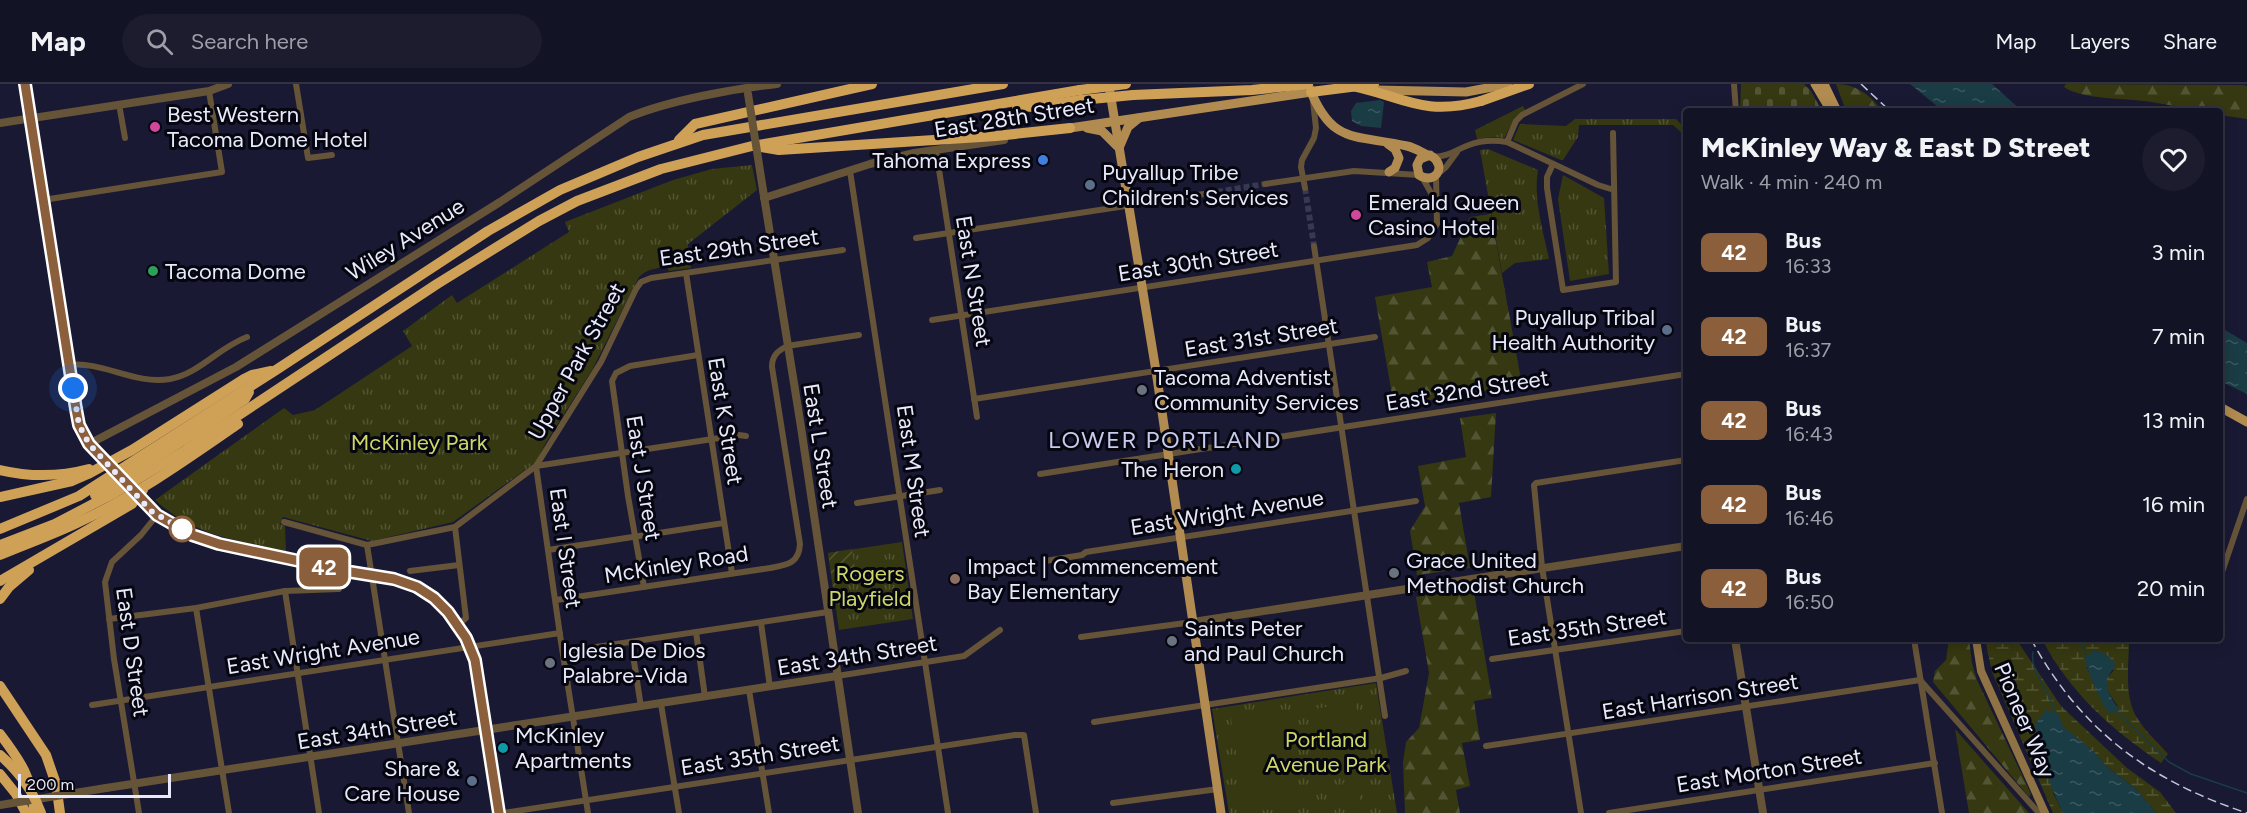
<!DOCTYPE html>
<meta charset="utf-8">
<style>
:root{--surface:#131326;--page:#1c1c2e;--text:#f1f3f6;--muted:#9d9ea7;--line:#323243}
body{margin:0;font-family:Figtree,sans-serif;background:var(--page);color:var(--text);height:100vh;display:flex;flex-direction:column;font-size:22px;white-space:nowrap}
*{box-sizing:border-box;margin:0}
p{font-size:20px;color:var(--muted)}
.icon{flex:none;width:33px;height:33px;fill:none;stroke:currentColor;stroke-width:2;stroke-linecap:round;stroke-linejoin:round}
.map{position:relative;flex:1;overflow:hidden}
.details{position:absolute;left:1683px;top:24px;width:540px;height:534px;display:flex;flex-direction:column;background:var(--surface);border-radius:6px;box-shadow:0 3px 15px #0003,0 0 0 2px var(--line)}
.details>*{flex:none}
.badge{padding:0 12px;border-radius:9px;font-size:21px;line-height:39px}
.scale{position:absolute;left:18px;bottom:15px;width:153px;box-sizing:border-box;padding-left:6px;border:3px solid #e8eafb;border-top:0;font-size:16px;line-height:21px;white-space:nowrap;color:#e8eafb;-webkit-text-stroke:4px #060610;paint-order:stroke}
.you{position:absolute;width:30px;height:30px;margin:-15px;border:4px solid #fff;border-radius:50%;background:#1a73e8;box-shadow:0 0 0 9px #1a73e833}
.map>.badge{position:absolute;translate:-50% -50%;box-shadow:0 0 0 3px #fff}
.round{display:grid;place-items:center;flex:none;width:63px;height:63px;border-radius:32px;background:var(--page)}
.summary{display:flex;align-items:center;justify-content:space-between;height:102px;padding:0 18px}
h1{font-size:28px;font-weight:800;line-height:45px}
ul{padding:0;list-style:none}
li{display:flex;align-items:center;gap:18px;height:84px;padding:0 18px}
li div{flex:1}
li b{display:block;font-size:22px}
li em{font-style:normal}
li .badge{min-width:66px;font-weight:700;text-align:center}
header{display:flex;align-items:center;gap:36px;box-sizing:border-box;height:84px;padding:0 30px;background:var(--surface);border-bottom:2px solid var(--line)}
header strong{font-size:28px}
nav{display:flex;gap:33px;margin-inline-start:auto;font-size:21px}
.search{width:420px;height:54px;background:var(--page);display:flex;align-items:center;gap:15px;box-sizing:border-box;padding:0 21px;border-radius:33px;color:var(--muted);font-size:22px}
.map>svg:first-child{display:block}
.grass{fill:url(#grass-tufts)}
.forest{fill:url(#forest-firs)}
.wetland{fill:url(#wetland-marsh);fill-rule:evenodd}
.cemetery{fill:url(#cemetery-stones)}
.garden{fill:url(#garden-furrows)}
.pitch{fill:#353810}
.water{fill:url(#water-ripples)}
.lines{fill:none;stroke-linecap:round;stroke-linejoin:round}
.stream{stroke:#1a3c45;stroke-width:1.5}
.minor-tunnel{stroke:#383851;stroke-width:6;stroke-dasharray:6 3;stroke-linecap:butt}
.minor{stroke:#665438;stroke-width:6}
.tertiary{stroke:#665438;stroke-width:8}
.secondary{stroke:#907345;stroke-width:8}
.primary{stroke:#b18b4f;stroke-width:9}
.motorway{stroke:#cfa157;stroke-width:10}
.rail{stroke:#c4c5d8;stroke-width:1.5;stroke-dasharray:9 4.5;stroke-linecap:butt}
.tertiary-bridge{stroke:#665438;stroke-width:8}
.motorway-bridge{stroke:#cfa157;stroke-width:10}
.line-casing{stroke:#fff;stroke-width:14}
.line{stroke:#8b5e3c;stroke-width:9}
.walk{stroke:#e8eafb;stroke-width:6;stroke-dasharray:0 10.8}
.hotel-dot{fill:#d1479c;stroke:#060610;stroke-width:2}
.shop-dot{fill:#3f7fe0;stroke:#060610;stroke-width:2}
.service-dot{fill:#5c6f8a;stroke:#060610;stroke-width:2}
.leisure-dot{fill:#2e9e5b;stroke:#060610;stroke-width:2}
.worship-dot{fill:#6b7280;stroke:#060610;stroke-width:2}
.culture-dot{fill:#0f9aa8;stroke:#060610;stroke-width:2}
.stop-dot{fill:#fff;stroke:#8b5e3c;stroke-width:3}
.education-dot{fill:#8d6e63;stroke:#060610;stroke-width:2}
.labels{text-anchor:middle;stroke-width:6;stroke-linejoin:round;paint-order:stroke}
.poi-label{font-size:22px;fill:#e8eafb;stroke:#060610;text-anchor:start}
.street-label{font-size:22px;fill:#e8eafb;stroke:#060610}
.park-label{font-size:22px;fill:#cfd867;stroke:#060610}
.neighbourhood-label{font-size:24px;letter-spacing:1.5px;fill:#c7caed;stroke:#060610}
</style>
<header>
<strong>Map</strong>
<div class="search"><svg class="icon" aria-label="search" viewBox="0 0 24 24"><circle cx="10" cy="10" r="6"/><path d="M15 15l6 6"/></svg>Search here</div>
<nav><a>Map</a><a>Layers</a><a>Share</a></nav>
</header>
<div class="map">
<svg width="2247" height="729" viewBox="0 0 2247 729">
<defs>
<pattern id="grass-tufts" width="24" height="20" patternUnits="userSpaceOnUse" patternTransform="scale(1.5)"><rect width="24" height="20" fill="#353810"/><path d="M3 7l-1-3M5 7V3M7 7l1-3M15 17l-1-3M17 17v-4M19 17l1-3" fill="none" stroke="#525534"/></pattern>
<pattern id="forest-firs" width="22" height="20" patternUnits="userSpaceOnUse" patternTransform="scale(1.5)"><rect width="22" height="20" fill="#353810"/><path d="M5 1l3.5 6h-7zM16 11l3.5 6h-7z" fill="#525534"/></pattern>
<pattern id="wetland-marsh" width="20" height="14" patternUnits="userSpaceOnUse" patternTransform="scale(1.5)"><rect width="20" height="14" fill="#353810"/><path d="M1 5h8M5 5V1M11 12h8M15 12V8" fill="none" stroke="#525534"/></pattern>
<pattern id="cemetery-stones" width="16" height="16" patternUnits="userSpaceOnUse" patternTransform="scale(1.5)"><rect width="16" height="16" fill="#353810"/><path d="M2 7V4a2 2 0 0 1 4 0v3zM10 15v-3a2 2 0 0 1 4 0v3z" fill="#525534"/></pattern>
<pattern id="garden-furrows" width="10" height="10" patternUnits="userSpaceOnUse" patternTransform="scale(1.5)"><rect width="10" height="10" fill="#353810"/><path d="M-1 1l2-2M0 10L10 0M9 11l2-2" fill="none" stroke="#525534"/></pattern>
<pattern id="water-ripples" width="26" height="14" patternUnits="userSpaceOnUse" patternTransform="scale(1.5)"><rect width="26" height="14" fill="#1a3c45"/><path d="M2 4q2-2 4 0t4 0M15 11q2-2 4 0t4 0" fill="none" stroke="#3b5861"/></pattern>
</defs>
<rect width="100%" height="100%" fill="#191933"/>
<g class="grass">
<path d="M1523,22L1525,26L1515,34L1504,54L1493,53L1477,55L1475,46Z"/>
<path d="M1575,35H1676L1682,41H1686V49H1682L1673,41H1579L1578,53L1563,76H1561L1513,56L1520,40L1566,42Z"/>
<path d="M1488,65L1538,86C1533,115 1543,146 1549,175L1515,179L1502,189L1480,66Z"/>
<path d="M752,81L757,106L688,160L691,184L669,187L667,183C656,184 647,185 639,193L592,286L545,360L536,378L453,438L372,457L283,433L280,440L285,442L286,467C235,456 195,452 155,416L284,324L293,331L315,326L412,262L403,247L452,211L457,219L569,148L565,138L673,96L712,85Z"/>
<path d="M1563,91L1604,114L1609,190L1570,197L1558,115Z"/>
<path d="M902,458L913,535L839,546L828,469Z"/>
<path d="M1376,599L1397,729H1229L1212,625Z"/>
</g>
<g class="forest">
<path d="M1836,0C1855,0 1871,11 1882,27H1846Z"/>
<path d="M2066,0L2243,1L2247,2V35L2220,31V27C2196,27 2175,22 2151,18C2128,14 2082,16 2064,3Z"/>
<path d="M1491,130L1522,301L1394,322L1375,213L1432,203L1427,178L1452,172L1470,133Z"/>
<path d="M1496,329L1491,413L1459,419L1470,484L1417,491L1410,447L1425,422L1418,382L1466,373L1460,334Z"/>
<path d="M1473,502L1492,614L1474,617L1480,656L1462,659L1470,702L1456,706L1460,729H1405L1403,678L1406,658L1419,644L1429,589L1416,513Z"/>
<path d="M1949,555H1969L1972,579L1977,596L2031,710L2029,713L1933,598L1935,587L1946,576Z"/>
<path d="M1955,645L2029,729H1969Z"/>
</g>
<g class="wetland">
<path d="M1985,555H2016L2061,622L2127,684L2160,708L2176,729H2156L2136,705L2107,683L2093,667L2062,642L2058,630L2053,709L2063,729H2053L1992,588Z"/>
<path d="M2042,555H2129C2129,577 2125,605 2133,626C2140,643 2156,656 2168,670L2161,679C2112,646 2069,608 2042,555ZM2086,583L2114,586L2107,594V606L2119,624L2096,602Z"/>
</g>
<path class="cemetery" d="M1741,0H1804L1811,7L1822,27H1740Z"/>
<path class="garden" d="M852,465L856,491L842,494L844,508L834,510L828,469Z"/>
<g class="pitch">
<path d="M1355,618L1366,681L1326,688L1314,625Z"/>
<path d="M1284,627L1299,721L1246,729L1231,635Z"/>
<path d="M1357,696L1361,724L1347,726L1343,699Z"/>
</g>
<g class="water">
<path d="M1910,0H1992L2022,27H1943Z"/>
<path d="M1380,16L1384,18L1381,44L1361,42L1352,37L1351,27L1356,19Z"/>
<path d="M2220,243L2247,259V310L2220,297Z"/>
<path d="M2093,566L2106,570L2116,580L2107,594V606L2119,627L2109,629C2103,623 2086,585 2085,575Z"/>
<path d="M2046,626L2058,630L2063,642L2093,667L2107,683L2136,705L2156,729H2063C2049,701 2040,671 2035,640Z"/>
</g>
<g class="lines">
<g class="stream">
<path d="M2079,555L2087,573"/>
<path d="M2041,558L2044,555"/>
<path d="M2033,568C2029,590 2053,609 2055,631"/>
<path d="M2116,627L2169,678L2191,690L2247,709"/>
</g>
<g class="minor-tunnel">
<path d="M1305,104L1314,162"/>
<path d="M1217,108L1265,100"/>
</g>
<g class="minor">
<path d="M296,0L308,74L332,71"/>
<path d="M1734,0L1736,27"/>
<path d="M119,20L125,54"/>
<path d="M1507,58L1516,37L1522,31L1583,0"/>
<path d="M936,66L977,333"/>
<path d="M1433,73C1450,72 1455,66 1469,61C1482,56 1494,56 1507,58L1598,101L1614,106"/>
<path d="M1553,80L1547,93V104L1563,206L1616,198L1613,49"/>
<path d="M850,87L948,729"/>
<path d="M1439,89L1446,83L1457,68"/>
<path d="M1422,93L1435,116"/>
<path d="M1265,100L1354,87L1419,91"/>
<path d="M1305,104L1301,83L1302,76L1314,54L1316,44L1313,17"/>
<path d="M43,116L222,88L209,7"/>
<path d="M916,154L1217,108"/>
<path d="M1314,162L1385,632"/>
<path d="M686,189L732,489"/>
<path d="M932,236L1417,161L1428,154L1437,140L1436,92"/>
<path d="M69,281C103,277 134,301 170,295C200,289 218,264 247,253"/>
<path d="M974,315L1375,253"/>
<path d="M1040,390L1686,290"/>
<path d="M857,419L940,406"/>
<path d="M284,438L367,461L455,443L536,382L601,278L636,205L641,198L651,194L843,166"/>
<path d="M455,443L466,534L458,541"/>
<path d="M367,461L409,729"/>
<path d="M548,466L724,439"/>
<path d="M1045,477L1082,471L1086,468L1416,417"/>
<path d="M410,487L459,481"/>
<path d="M2222,488L2247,415"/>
<path d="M644,503L628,412L612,297L616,289L630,282L698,271"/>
<path d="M285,507L319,729"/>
<path d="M556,516L770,484C786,481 799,480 800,460L772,283C772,271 778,267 787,262L859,251"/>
<path d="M196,524L229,729"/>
<path d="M109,535L196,524L285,507L339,505"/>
<path d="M761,539L770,603"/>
<path d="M696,548L705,613"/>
<path d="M1081,553L1193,538"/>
<path d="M1914,555L1942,729"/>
<path d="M631,558L641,623"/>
<path d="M563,568L828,528"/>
<path d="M1492,575L1686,547"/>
<path d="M837,592L964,572L1000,546"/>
<path d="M749,606L769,729"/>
<path d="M661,620L679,729"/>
<path d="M92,621L560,549"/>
<path d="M1094,638L1381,594L1406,587"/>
<path d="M1486,662L1920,596L2039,729"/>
<path d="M1113,719L1218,705"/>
<path d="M139,729L114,575L105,498L112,478L141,451L157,431"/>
<path d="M503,729L1015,651H1024L1036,729"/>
<path d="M588,729L561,558L536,382L739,351L746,352"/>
<path d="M1581,729L1542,483L1534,401L1536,399L1686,376"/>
<path d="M1609,729L1935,679"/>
</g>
<g class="tertiary">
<path d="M25,0L76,325L81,347L95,367"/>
<path d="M0,39L209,7L228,0"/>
<path d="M763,106L801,343L858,729"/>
<path d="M764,114L870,80L914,69L1004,56"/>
<path d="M89,360L236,283L500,118L629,33C671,16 732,5 777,0"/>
<path d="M151,427L192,451L219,460L350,488L394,495L417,503L434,514L448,528L461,546L473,571L499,729"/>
<path d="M1193,538L1686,462"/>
<path d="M1735,555L1763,729"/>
<path d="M106,704L837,592"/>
</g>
<path class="secondary" d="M1976,555L1981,587L2045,729"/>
<g class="primary">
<path d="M1815,0L1831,27"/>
<path d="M1824,0L1836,25"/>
<path d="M1309,3C1332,62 1355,50 1407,62C1416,64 1424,70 1433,73C1447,84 1434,101 1419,91L1417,81L1420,75L1430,71"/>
<path d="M1377,6L1466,8L1508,0"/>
<path d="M1110,8L1156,287L1221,729"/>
<path d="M1070,44L1318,7"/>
<path d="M1087,44L1102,47L1117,62"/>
<path d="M1388,60L1395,65L1399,74L1395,84L1389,88"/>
<path d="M1119,64L1128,43L1139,34"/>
<path d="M2220,323L2247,338"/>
</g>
<g class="motorway">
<path d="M1311,8L1374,0"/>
<path d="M1133,11L1252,6L1308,0"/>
<path d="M1481,17L1529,0"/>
<path d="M1017,22L1034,23L1081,16"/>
<path d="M679,56L695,40L872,0"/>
<path d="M761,63L779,66L996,52L1070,44"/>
<path d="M0,386C30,393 59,393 89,385"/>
<path d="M95,411L198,347L245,315L249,308"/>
<path d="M0,413L72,397L88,390L132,366L244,295L252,291L271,287"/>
<path d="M0,445L79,412L276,286L488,147L560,106L638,73L703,51L1003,0"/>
<path d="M0,461L55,440L116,408L186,366L437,200L539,137L577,117L661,85L752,62L1080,6"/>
<path d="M0,471C26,460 52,451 77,439C134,413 186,376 238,340"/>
<path d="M0,497L132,420L143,406"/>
<path d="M0,515L9,503L29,486"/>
<path d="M0,602L46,671L56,700L60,729"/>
<path d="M0,650C19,675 34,696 34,729"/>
<path d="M0,690L16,710L26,729"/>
</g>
<g class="rail">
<path d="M1861,0L1890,27"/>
<path d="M2031,555C2080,646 2150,697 2247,729"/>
</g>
<g class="tertiary-bridge">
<path d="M748,10L763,106"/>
<path d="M95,367L151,427"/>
<path d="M0,721L106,704"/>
</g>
<g class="motorway-bridge">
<path d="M1342,0C1399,9 1419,34 1481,17"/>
<path d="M1080,6L1126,0"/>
<path d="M1081,16L1133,11"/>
<path d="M0,671C18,687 33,706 41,729"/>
</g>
</g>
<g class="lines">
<g class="line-casing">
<path id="line" d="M25,0L76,325L79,341L89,360L157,431L192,451L219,460L351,488L394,495L417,503L434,514L448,528L466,554L475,576L499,729"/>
</g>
<use href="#line" class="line"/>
<path class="walk" d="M73,304L79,341L89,360L151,427L182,445"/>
</g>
<g class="hotel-dot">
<circle cx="155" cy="43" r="6"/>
<circle cx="1356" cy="131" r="6"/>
</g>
<circle class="shop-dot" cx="1043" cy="76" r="6"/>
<g class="service-dot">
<circle cx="1090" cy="101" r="6"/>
<circle cx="1667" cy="246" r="6"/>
<circle cx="472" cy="697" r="6"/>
</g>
<circle class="leisure-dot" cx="153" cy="187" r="6"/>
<g class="worship-dot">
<circle cx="1142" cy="306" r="6"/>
<circle cx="1394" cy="489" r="6"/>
<circle cx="1172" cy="557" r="6"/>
<circle cx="550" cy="579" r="6"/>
</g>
<g class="culture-dot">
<circle cx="1236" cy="385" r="6"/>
<circle cx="503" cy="664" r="6"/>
</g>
<circle class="stop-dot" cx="182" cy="445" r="12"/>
<circle class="education-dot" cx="955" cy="495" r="6"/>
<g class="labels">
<g class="poi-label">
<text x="167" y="38">Best Western<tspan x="167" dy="25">Tacoma Dome Hotel</tspan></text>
<text x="1031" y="84" text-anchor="end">Tahoma Express</text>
<text x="1102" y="96">Puyallup Tribe<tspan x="1102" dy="25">Children's Services</tspan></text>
<text x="1368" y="126">Emerald Queen<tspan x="1368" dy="25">Casino Hotel</tspan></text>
<text x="165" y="195">Tacoma Dome</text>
<text x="1655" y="241" text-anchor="end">Puyallup Tribal<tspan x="1655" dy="25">Health Authority</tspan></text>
<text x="1154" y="301">Tacoma Adventist<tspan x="1154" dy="25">Community Services</tspan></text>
<text x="1224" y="393" text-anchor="end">The Heron</text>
<text x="1406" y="484">Grace United<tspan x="1406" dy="25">Methodist Church</tspan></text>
<text x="967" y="490">Impact | Commencement<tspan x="967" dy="25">Bay Elementary</tspan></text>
<text x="1184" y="552">Saints Peter<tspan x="1184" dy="25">and Paul Church</tspan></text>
<text x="562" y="574">Iglesia De Dios<tspan x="562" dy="25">Palabre-Vida</tspan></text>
<text x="515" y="659">McKinley<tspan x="515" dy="25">Apartments</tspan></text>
<text x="460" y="692" text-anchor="end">Share &amp;<tspan x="460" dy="25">Care House</tspan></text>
</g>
<g class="street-label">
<text transform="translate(1014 33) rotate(-9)" y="8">East 28th Street</text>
<text transform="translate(405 155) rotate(-32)" y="8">Wiley Avenue</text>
<text transform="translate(739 163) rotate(-8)" y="8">East 29th Street</text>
<text transform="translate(1198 177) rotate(-9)" y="8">East 30th Street</text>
<text transform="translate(974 197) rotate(81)" y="8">East N Street</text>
<text transform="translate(1261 253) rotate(-9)" y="8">East 31st Street</text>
<text transform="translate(576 277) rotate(-61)" y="8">Upper Park Street</text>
<text transform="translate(1467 306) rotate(-9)" y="8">East 32nd Street</text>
<text transform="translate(726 337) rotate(81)" y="8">East K Street</text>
<text transform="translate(821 362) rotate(81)" y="8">East L Street</text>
<text transform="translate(914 387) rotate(82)" y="8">East M Street</text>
<text transform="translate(644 394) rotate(81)" y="8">East J Street</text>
<text transform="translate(1227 428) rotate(-9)" y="8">East Wright Avenue</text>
<text transform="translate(566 464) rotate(82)" y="8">East I Street</text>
<text transform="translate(676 480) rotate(-9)" y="8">McKinley Road</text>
<text transform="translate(1587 543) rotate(-8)" y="8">East 35th Street</text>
<text transform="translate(323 567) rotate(-9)" y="8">East Wright Avenue</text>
<text transform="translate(133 568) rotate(82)" y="8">East D Street</text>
<text transform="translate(857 571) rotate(-9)" y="8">East 34th Street</text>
<text transform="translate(1700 612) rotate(-9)" y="8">East Harrison Street</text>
<text transform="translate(2025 636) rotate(67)" y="8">Pioneer Way</text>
<text transform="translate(377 645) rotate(-9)" y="8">East 34th Street</text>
<text transform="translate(760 671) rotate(-9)" y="8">East 35th Street</text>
<text transform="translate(1769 686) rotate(-9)" y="8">East Morton Street</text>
</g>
<g class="park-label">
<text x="419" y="366">McKinley Park</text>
<text x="870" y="497">Rogers<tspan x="870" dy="25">Playfield</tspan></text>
<text x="1326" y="663">Portland<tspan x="1326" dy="25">Avenue Park</tspan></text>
</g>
<g class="neighbourhood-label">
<text x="1165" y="364">LOWER PORTLAND</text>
</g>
</g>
</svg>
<div class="scale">200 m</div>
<div class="you" style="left:73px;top:304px"></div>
<b class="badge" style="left:324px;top:483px;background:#8b5e3c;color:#fff">42</b>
<section class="details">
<div class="summary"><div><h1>McKinley Way &amp; East D Street</h1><p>Walk · 4 min · 240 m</p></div><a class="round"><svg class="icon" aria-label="heart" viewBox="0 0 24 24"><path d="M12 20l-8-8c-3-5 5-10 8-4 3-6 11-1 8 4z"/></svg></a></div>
<ul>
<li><span class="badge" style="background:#8b5e3c;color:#fff">42</span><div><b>Bus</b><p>16:33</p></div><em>3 min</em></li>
<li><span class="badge" style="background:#8b5e3c;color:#fff">42</span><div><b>Bus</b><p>16:37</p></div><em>7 min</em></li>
<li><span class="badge" style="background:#8b5e3c;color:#fff">42</span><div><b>Bus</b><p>16:43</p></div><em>13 min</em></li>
<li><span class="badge" style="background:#8b5e3c;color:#fff">42</span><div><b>Bus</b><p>16:46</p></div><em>16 min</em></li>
<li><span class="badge" style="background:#8b5e3c;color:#fff">42</span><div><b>Bus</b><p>16:50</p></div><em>20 min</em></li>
</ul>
</section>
</div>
